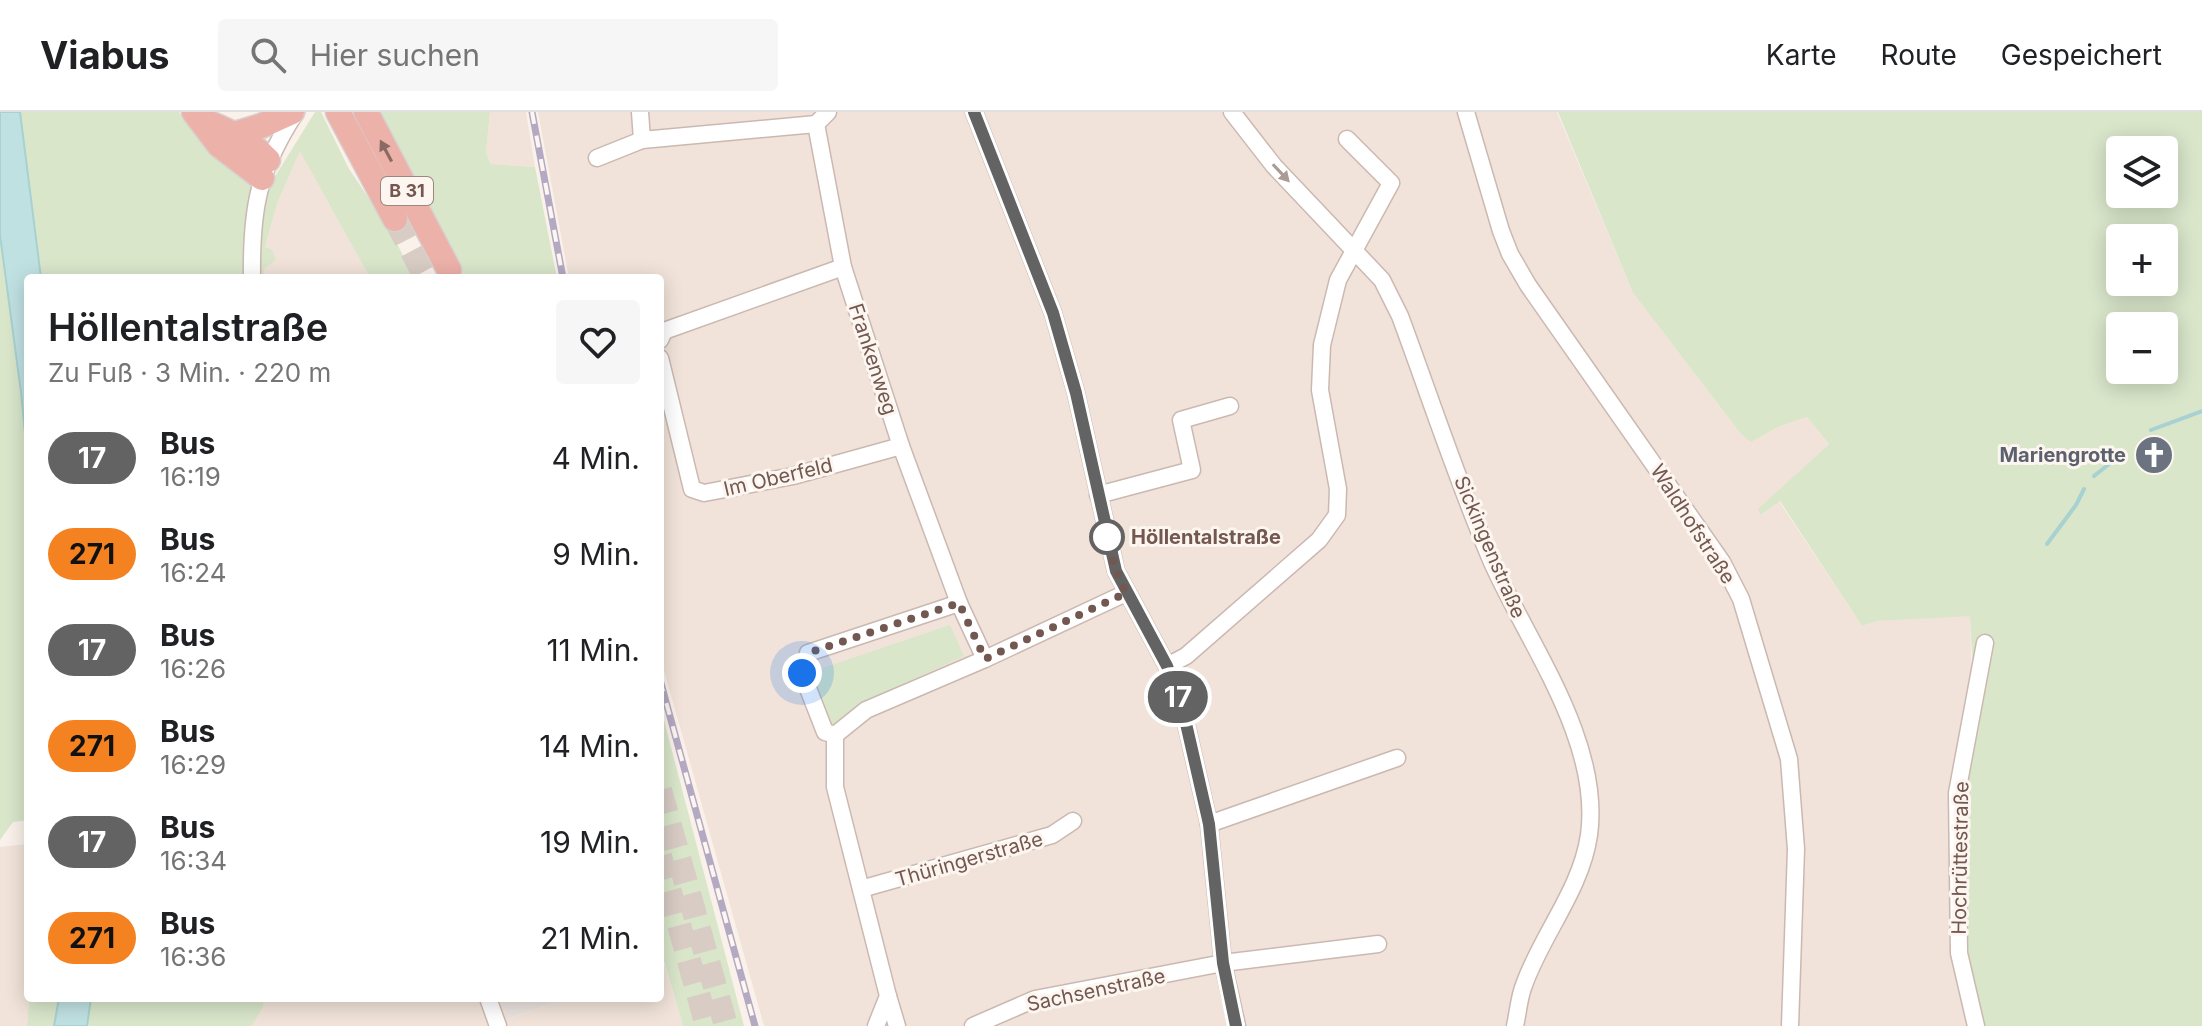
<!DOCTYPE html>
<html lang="de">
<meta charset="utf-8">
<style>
:root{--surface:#fff;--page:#f6f6f6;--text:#202124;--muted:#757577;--line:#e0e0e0}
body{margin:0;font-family:Inter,sans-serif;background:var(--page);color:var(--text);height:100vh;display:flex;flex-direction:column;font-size:30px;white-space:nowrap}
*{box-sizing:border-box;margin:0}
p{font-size:26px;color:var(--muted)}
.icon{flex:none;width:44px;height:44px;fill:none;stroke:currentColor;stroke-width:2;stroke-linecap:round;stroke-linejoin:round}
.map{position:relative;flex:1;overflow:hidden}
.details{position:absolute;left:24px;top:162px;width:640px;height:728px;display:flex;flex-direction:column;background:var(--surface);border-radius:8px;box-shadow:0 4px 20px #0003}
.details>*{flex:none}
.badge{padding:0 16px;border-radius:26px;font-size:28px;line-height:52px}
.fabs{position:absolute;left:2106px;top:24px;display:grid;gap:16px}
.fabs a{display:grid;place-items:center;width:72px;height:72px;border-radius:8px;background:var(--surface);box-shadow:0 4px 20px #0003;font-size:40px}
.you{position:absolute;width:40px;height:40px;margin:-20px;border:6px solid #fff;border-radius:50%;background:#1a73e8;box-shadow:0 0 0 12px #1a73e833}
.map>.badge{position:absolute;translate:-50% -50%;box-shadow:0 0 0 4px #fff}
.round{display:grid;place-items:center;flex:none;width:84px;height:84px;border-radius:8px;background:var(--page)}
.summary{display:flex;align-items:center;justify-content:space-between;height:136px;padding:0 24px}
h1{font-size:38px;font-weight:600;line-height:60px}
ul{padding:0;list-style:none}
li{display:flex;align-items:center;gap:24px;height:96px;padding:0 24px}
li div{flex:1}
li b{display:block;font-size:30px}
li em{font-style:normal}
li .badge{min-width:88px;font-weight:700;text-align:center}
header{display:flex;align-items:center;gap:48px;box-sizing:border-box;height:112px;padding:0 40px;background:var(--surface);border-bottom:2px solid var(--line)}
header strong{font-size:38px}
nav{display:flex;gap:44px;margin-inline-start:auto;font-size:28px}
.search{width:560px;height:72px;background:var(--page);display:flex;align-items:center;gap:20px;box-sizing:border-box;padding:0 28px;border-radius:8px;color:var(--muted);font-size:30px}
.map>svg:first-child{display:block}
.residential{fill:#f1e3d9}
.industrial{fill:#eae3df}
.green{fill:#d9e6ca;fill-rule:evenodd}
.water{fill:#c0e1e2;stroke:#a8d1d2;stroke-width:2}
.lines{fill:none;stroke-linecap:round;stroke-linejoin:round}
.stream{stroke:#a8d1d2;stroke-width:4}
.highway-tunnel{stroke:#d8ccc4;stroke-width:24;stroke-dasharray:24 12;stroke-linecap:butt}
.minor-casing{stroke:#cbb9b1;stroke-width:19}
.highway-casing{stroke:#d8d0ce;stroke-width:27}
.minor{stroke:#fff;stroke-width:16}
.highway{stroke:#ecb1a9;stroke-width:24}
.rail-casing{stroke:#b4a9c3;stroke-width:7}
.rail{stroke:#fdf6f0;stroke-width:4;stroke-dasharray:12;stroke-linecap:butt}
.oneway{fill:#8a6a62}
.oneway2{fill:#aa9b96}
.line-casing{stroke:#fff;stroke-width:18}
.line{stroke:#646363;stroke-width:12}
.walk{stroke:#725850;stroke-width:8;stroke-dasharray:0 14.4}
.stop-dot{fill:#fff;stroke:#646363;stroke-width:4}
.labels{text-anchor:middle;stroke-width:6;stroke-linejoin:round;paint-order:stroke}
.shield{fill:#fdf6f0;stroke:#9c8780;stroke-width:2}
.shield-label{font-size:18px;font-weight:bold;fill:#725850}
.street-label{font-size:20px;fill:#725850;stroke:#fdf6f0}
.worship-label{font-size:20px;font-weight:bold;fill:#5b616d;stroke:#fdf6f0;text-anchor:end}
.stop-label{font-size:20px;font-weight:bold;fill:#725850;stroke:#fdf6f0;text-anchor:start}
</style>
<header>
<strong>Viabus</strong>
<div class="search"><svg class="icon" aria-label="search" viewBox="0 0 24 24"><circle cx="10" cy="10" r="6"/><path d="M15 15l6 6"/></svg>Hier suchen</div>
<nav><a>Karte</a><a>Route</a><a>Gespeichert</a></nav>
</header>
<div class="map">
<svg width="2202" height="914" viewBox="0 0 2202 914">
<rect width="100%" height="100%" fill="#faf2ea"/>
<g class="residential">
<path d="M490,0H526L535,55L491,52L486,41Z"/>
<path d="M538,0H1557L1633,181L1741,322L1752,329L1778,315L1807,305L1829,332L1759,397L1762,403L1779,389L1862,514L1877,509L1970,503L1981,914H764L660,544V166H569Z"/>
<path d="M300,38L370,166H263L265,156V135L278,89Z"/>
<path d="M28,732L29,886L27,914H0V735Z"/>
<path d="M665,853L683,914H252L263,895V886H500L508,907L569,886H660V855Z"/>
</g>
<path class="industrial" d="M500,886H569L507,907Z"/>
<g class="green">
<path d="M20,0H179C201,33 236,55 266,79L315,0H321L349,57L387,113L415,166H370L300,39L278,89L265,135L272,138L276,148L265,156L263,166H41Z"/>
<path d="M378,0H490L486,41L491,52L535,55L557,166H439L438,163L458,153Z"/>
<path d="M1558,0H2202V914H1981L1964,823L1960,676L1973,562L1970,504L1877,509L1862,514L1780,389L1761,403L1758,397L1829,332L1807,305L1778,315L1751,330L1741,322L1633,181ZM2120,38H2164V82H2120ZM2120,126H2164V170H2120ZM2120,214H2164V258H2120Z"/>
<path d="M0,123L21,280L28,352V708L13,710L0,728Z"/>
<path d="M950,513L964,544L859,592L833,614L827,608L811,560Z"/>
<path d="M660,593L744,914H683L660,835Z"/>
<path d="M29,886H59L54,914H27Z"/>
<path d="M91,886H263V895L252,914H87Z"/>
</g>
<g class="water">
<path d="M0,0H20L41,166H28V352L21,280L0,123Z"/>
<path d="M59,886H91L87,914H54Z"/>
</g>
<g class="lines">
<g class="stream">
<path d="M2151,318L2202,299"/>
<path d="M2094,364L2123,341"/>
<path d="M2047,432L2076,393L2084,377"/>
</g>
<g class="highway-tunnel">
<path d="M395,107L426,166"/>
<path d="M660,678L726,914"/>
<path d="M660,744L707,914"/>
</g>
<g class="minor-casing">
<g id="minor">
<path d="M640,0L642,28L816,12"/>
<path d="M974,0L1053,201L1076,281L1116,459L1167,554L1182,594L1209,712L1223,851L1237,914"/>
<path d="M1232,0L1274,54L1382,168L1400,204C1430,285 1457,368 1491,448C1527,530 1602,629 1589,723C1581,778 1542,822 1524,873C1519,885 1518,901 1515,914"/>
<path d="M1466,0L1501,119L1510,142L1528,173L1722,450L1741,487L1789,647L1796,737L1790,914"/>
<path d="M816,12L843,155L901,334L959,491L985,547"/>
<path d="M816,12L828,0"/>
<path d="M597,46L642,28"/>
<path d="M252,166C251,97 258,58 296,0"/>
<path d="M660,228L664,219L843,155"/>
<path d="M660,246L692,377L704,381L793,364L901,334"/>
<path d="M1098,383L1192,358L1181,308L1230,294"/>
<path d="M1167,554L1186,544L1319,428L1337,403L1338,377L1320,278L1322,233L1338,168L1391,71L1347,27"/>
<path d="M835,623L825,620L802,561L808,541L959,491"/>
<path d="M1209,712L1397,646"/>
<path d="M861,777L1052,723L1073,709"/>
<path d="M888,884L897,914"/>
<path d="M488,886L498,914"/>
<path d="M876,914L888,884L835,675V623L866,598L985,547L1126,481"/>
<path d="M973,914L1035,887L1223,851L1378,832"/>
<path d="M1976,914L1959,841L1957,681L1985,531"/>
</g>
</g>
<g class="highway-casing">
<g id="highway">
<path d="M194,0L219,33L262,66"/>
<path d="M338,0L395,107"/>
<path d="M366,0L449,158"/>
<path d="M202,8C227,18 249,28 268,48"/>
<path d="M235,22L261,14L292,0"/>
</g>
</g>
<use href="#minor" class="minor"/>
<use href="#highway" class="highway"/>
<g class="rail-casing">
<g id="rail">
<path d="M532,0L563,166"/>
<path d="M660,568L755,914"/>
</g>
</g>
<use href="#rail" class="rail"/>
</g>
<defs><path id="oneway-solid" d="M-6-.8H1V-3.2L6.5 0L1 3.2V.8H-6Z" transform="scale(2)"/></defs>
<use class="oneway" href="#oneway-solid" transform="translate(386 39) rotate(-118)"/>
<use class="oneway2" href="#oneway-solid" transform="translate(1281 61) rotate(47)"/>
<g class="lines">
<g class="line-casing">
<path id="line" d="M974,0L1053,201L1076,281L1116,459L1167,554L1182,594L1209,712L1223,851L1236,914"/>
</g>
<use href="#line" class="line"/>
<path class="walk" d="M802,561L808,541L959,491L985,547L1126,481L1116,459L1107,425"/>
</g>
<defs>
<g id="church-disc" transform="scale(2)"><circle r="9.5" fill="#6b7280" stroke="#fdf6f0"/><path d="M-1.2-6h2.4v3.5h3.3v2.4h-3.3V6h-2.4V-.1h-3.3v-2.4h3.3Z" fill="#fff"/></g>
</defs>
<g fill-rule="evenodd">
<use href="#church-disc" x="2154" y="343"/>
</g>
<circle class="stop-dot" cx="1107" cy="425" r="16"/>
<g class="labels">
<rect class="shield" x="381" y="65" width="52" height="28" rx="6"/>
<g class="shield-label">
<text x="407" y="85">B 31</text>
</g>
<g class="street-label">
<text transform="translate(873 247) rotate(72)" y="7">Frankenweg</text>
<text transform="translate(778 365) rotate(-13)" y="7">Im Oberfeld</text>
<text transform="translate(1693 412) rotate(57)" y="7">Waldhofstraße</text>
<text transform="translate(1490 435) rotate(67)" y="7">Sickingenstraße</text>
<text transform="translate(1960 746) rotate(-89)" y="7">Hochrüttestraße</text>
<text transform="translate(969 747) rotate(-16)" y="7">Thüringerstraße</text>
<text transform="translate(1096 878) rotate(-12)" y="7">Sachsenstraße</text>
</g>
<g class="worship-label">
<text x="2126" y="350">Mariengrotte</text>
</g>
<g class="stop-label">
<text x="1131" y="432">Höllentalstraße</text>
</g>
</g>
</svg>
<div class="fabs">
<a><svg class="icon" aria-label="layers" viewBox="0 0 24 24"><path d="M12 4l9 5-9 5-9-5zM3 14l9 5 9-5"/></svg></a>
<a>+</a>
<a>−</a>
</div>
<div class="you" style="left:802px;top:561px"></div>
<b class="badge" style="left:1178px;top:585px;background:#646363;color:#fff">17</b>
<section class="details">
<div class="summary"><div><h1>Höllentalstraße</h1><p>Zu Fuß · 3 Min. · 220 m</p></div><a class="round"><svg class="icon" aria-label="heart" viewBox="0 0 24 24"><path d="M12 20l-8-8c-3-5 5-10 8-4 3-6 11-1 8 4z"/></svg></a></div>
<ul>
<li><span class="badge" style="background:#646363;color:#fff">17</span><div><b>Bus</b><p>16:19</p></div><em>4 Min.</em></li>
<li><span class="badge" style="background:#f58220;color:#111">271</span><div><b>Bus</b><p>16:24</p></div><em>9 Min.</em></li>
<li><span class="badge" style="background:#646363;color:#fff">17</span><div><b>Bus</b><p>16:26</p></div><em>11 Min.</em></li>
<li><span class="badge" style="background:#f58220;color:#111">271</span><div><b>Bus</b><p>16:29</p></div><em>14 Min.</em></li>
<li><span class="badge" style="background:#646363;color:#fff">17</span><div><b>Bus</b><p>16:34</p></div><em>19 Min.</em></li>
<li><span class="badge" style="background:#f58220;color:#111">271</span><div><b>Bus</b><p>16:36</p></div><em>21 Min.</em></li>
</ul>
</section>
</div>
